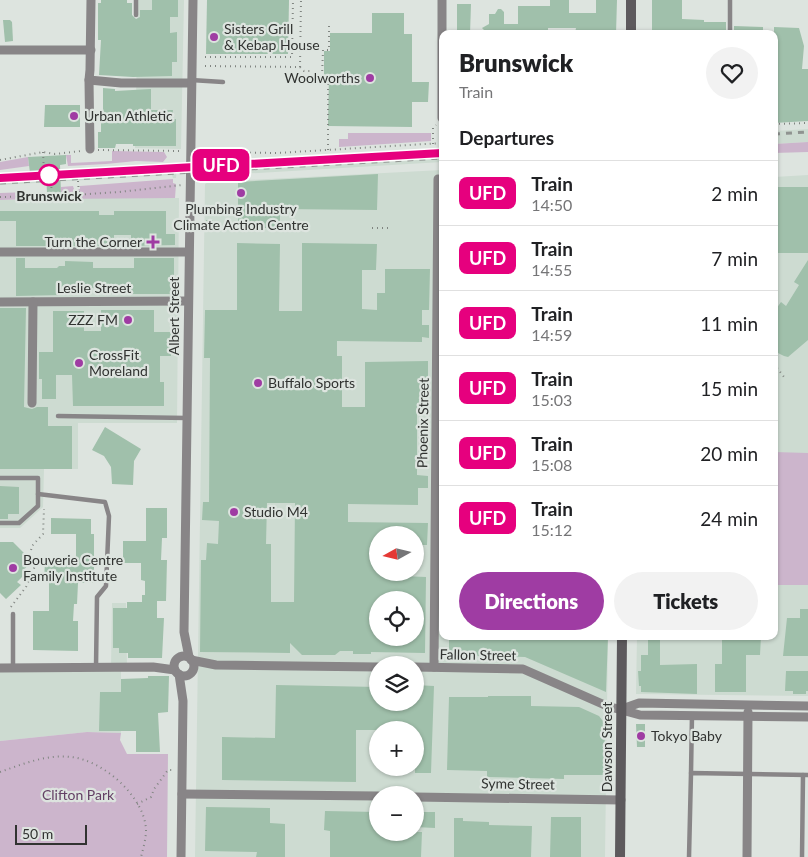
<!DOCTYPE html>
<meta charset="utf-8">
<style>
:root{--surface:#fff;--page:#f2f2f2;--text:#202124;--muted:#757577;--line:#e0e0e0;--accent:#9f3ca3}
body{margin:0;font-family:Lato,sans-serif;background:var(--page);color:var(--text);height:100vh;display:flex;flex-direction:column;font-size:19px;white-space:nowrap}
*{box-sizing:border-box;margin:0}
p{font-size:16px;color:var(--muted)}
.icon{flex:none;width:28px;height:28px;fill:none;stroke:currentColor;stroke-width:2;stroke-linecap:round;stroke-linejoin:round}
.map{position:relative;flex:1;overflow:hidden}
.sheet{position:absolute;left:439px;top:30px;width:339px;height:610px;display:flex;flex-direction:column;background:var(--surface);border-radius:10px;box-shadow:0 1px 4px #0004}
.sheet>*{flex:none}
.badge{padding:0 10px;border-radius:8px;font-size:18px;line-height:32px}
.needle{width:32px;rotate:262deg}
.buttons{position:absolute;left:369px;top:526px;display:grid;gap:10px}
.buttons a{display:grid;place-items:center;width:55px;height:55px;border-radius:50%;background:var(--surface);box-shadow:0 1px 4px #0004;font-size:25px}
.scale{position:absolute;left:15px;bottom:12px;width:72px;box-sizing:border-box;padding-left:5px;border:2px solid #313331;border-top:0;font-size:14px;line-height:18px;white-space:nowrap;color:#313331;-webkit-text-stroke:4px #dde4df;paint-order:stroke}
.map>.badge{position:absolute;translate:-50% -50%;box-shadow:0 0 0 2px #fff}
h2{padding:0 20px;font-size:19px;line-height:45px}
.round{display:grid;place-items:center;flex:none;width:52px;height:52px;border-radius:26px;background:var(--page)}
.overview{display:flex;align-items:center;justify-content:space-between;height:85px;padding:0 20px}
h1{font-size:24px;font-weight:800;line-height:38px}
.cta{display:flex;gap:10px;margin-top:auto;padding:10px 20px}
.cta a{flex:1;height:58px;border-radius:30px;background:var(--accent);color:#fff;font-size:20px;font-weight:800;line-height:58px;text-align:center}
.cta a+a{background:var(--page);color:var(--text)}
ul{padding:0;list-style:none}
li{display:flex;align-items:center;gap:15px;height:65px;padding:0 20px;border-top:1px solid var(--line)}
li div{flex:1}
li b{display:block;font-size:19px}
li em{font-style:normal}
li .badge{min-width:55px;font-weight:700;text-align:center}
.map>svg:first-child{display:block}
.built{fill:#cddbd1;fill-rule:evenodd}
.green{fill:#ccb5cc}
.building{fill:#a0c0ab;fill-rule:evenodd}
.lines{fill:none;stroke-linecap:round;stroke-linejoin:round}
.path{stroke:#808581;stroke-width:2;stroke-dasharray:1 4;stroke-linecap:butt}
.lane{stroke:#888587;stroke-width:4.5}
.street{stroke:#888587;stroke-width:9}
.secondary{stroke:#5d5a5d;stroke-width:10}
.rail{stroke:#8f9390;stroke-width:3;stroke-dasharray:6 6;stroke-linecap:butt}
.line-casing{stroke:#fff;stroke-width:11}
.line{stroke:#e6007e;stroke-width:8}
.poi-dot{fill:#9f3ca3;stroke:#dde4df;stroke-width:2}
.stop-dot{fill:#fff;stroke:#e6007e;stroke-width:2.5}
.labels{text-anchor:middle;stroke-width:4.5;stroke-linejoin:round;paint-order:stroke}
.poi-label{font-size:14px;fill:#313331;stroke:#dde4df;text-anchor:start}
.stop-label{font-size:14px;font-weight:bold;fill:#313331;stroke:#dde4df}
.street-label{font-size:14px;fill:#313331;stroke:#dde4df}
.park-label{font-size:14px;fill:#644065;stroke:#dde4df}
</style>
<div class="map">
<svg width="808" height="857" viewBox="0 0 808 857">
<rect width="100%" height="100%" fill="#dde4df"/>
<g class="built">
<path d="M138,0H184L181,149L135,148Z"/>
<path d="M808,129V142L774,144V131Z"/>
<path d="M442,149V162L206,176V162Z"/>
<path d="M163,164H177L176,178H173L172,175L0,185V175L163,166Z"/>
<path d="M442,170V636H608L605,857H195L205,184L208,182ZM378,535H415V572H378ZM378,600H415V638H378ZM378,665H415V702H378ZM378,730H415V768H378ZM378,795H415V832H378Z"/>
<path d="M808,175V696L636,694L637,636H774V177Z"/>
<path d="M84,198H179L177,423H78V469H44L43,507L20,528H0V200Z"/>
<path d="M112,603H126L127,668L121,669V733L87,732L0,741V669L111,668Z"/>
</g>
<g class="green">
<path d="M348,133H431V141L339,147V139H348Z"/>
<path d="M808,142V152L774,153V144Z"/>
<path d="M112,151L164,152L167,157L163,162L136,161L106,164L68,166L66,155H71V163L112,161Z"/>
<path d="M28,157L29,166L0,170V162Z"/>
<path d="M173,179V183L176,184L175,198L55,199V193L61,192V187L73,186L74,189H80V186Z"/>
<path d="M30,192L31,199L0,200V193Z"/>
<path d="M774,452L808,453V585H774Z"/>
<path d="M87,732L121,733L120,740L127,754H168L167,857H0V741Z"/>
</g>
<g class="building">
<path d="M101,0H127V3H132V15L136,19L140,17V10H152V0H178V17H170V33L177,32V62H172V76L133,77L99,75L101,40H98V3H101Z"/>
<path d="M207,0H289L288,54H206Z"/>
<path d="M550,0H569V13H596V0H617L616,34L575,33L576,28H548V32L487,33L482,28L489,24V14H495L498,9H501L504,12V24H518V6H550Z"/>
<path d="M652,0H682V19L704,20V22H726V34L652,33Z"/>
<path d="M457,4H471L470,34H457Z"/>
<path d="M372,13H404V34H412V82H429L428,102H412V127L328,126L329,75H324V51H330V33H372Z"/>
<path d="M3,20H10L12,22L13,41L5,42Z"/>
<path d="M734,26L763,27V34H734Z"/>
<path d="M774,27L799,28L804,46L802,69H808V121L774,123Z"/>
<path d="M103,88L115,89V91L151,89V110H173L172,119H176V146H133V144H116L115,148H98V132H101V113H103Z"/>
<path d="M45,105H80V127H44Z"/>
<path d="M66,155V164L60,165L61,193H47L46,172L30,173L28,157Z"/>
<path d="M378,174L377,210L280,209V228H238V182Z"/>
<rect x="774" y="187" width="34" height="66"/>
<path d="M0,211H99V215H114V211H166V234H175V245L134,246L131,245V235H114V246H72V238H54V246H16V221H0Z"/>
<rect x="206" y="220" width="7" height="9"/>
<path d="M237,243L280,244L279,311H302V243L377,244L376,270H362V309L377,310V293H385V269H430L429,310H422V325H429V338L422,337V342L337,341V356H342V407H365V362L428,361V408H417V475L428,476V488H418V505L348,504V522L428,523L427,545H415V535H378V572H402V576L426,577L425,653L371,652V654H353V651H340L335,655H302L290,643V653L200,652L201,560H206L207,543L218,544L219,521L202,520L203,502H209L210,358H204L205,310H237ZM267,503H295L294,602H271V544H266ZM378,600H415V638H378Z"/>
<path d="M16,258H25V268H57L59,266H65V261L93,262V268H134V258H174V294H95V288H86L64,290V295L16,296Z"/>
<path d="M808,260V340L788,357L784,356L774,351V312L781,302L786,306L799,285L794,282Z"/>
<path d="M0,308H26L24,407L32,409L37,407H48V426H72V469H0Z"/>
<path d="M101,310H154V332H171V356H160V382H164V406H73L72,375H56V399H42V379H39V352H53V311H84V331H101Z"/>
<path d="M105,427L141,449L134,461L133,485L112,484L111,467L104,456L92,450Z"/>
<path d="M0,486L19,487V514H8V519H0Z"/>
<path d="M146,508H167V538H162L161,560H167L166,601H157V618H164L162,658H128V653H119V648H113V608H127V602H142V595H145V581L141,580V563H123V541H146Z"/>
<path d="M51,518L91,519V534H94V583H78L77,604H74L73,621H78V651L33,650V611H49V583H44L45,560H76V534H51Z"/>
<path d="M0,542H13L26,555L23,558L29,564L23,571L26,573L17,582L21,585L6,599L0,593Z"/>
<path d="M800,609H808V656H783L787,618H800Z"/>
<path d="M449,636H608L606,692L525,657L449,655Z"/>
<path d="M648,636H660V665L697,664V694L641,692V686H639L638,671H641V655H648Z"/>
<path d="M722,636H761L760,655H746V692H715V664H722Z"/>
<path d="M786,671H808V691H806V694H793V691H785Z"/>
<path d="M148,676H169L168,712L158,713L160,752H136V731H99L100,692H121V679L148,678Z"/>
<path d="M276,685L378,687V702H415V685L434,686L431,773H415V729H381V730H356V782L222,780V737L275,738Z"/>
<path d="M488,696H531V706L579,707L599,716L605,724L604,775H564V779L487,777V771L447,770L449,697H488Z"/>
<path d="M636,724H645V747H637Z"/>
<path d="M206,807L270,808V823L285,824V857H256L257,852L205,851Z"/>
<path d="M325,811L378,812V832H422L421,857H330V831L324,830Z"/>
<path d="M415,812H435V828L415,827Z"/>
<path d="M551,817H581V857H550Z"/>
<path d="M454,818H463V821L489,822V825L532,826L531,857H454Z"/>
</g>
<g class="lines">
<g class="path">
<path d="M205,57H292L293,0"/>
<path d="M205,66L300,67L304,71H310"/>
<path d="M300,67L301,0"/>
<path d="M774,124L808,123"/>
<path d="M433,144V128L436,125"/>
<path d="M98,150L183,151"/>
<path d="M328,150V76H322L323,50H329V25"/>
<path d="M43,152L44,173"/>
<path d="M200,152L277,153L442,143"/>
<path d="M0,160L43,152L55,154L81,151"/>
<path d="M78,181L79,194"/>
<path d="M51,182L52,196"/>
<path d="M0,197L58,196L119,192L182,185"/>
<path d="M372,228H392"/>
<path d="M774,364L784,377"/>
<path d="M11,607L26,587L35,566L30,555L32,546L43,534L44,509"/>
<path d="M0,772C23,764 47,754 71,757C103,760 145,797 146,830C146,839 143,849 141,857"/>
<path d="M137,804L151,797L154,789L168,770H173"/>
</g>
<g class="lane">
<path d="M136,15V0"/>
<path d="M730,34V0"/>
<path d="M191,80L223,82"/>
<path d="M58,416L187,418"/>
<path d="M0,478H38V506L19,523H0"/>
<path d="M38,494L105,502L109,516L106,586L97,597L96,667"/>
<path d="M13,614V668"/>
<path d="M691,773L692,715"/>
<path d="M689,857L691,773L808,775"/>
<path d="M802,857L803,775"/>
</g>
<g class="street">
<path d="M0,50H91"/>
<path d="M89,80L121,83H191"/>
<path d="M442,118V0"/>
<path d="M90,149L89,80L90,70L91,0"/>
<path d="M0,252H188"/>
<path d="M0,302L188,301"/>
<path d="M32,403L33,302"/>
<circle cx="184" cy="666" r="10"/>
<path d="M189,657L184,632L193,0"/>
<path d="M191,660L216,665L378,667"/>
<path d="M415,667L523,669L607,706L640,715L808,717"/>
<path d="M434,667L438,179"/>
<path d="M0,668L153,667L175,670"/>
<path d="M179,674L183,701L181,857"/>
<path d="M622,709L639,703L808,706"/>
<path d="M182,794L378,796"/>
<path d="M415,797L621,800"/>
<path d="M747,857L748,712"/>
</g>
<g class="secondary">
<path d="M631,34V0"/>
<path d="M620,857L622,636"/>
</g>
<g class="rail">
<path d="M774,134L808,132"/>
<path d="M0,183L442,158"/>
</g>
</g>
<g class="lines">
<g class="line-casing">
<path id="line" d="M0,178L442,153"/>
</g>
<use href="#line" class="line"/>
</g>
<g class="poi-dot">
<circle cx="214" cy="37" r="5"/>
<circle cx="370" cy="78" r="5"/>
<circle cx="74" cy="116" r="5"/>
<circle cx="241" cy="193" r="5"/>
<path d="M150.5 234.5h5v5h5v5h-5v5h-5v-5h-5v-5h5z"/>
<circle cx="128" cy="320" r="5"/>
<circle cx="79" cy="363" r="5"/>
<circle cx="258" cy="383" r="5"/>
<circle cx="234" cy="512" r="5"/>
<circle cx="13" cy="568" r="5"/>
<circle cx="641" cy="736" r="5"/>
</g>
<circle class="stop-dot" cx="49" cy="175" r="10"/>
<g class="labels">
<g class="poi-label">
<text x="224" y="34">Sisters Grill<tspan x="224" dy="16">&amp; Kebap House</tspan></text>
<text x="360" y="83" text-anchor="end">Woolworths</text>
<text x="84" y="121">Urban Athletic</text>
<text x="241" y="214" text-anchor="middle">Plumbing Industry<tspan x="241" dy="16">Climate Action Centre</tspan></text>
<text x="142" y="247" text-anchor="end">Turn the Corner</text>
<text x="118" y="325" text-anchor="end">ZZZ FM</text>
<text x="89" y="360">CrossFit<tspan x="89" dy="16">Moreland</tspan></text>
<text x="268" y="388">Buffalo Sports</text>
<text x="244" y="517">Studio M4</text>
<text x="23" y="565">Bouverie Centre<tspan x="23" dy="16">Family Institute</tspan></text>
<text x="651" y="741">Tokyo Baby</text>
</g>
<g class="stop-label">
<text x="49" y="201">Brunswick</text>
</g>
<g class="street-label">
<text x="94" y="293">Leslie Street</text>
<text transform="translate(174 316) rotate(-90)" y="5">Albert Street</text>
<text transform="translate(423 423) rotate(-89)" y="5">Phoenix Street</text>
<text transform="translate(478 655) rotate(1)" y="5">Fallon Street</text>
<text transform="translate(607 747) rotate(-90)" y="5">Dawson Street</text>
<text transform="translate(518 784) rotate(1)" y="5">Syme Street</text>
</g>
<g class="park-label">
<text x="78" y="800">Clifton Park</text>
</g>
</g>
</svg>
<div class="buttons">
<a><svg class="needle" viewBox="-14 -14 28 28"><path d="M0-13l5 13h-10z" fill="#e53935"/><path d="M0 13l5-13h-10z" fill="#757577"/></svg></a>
<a><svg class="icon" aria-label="locate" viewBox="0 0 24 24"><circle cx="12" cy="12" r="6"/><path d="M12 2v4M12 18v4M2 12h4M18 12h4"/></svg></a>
<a><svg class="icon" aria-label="layers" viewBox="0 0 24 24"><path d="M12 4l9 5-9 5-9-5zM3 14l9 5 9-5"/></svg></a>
<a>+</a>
<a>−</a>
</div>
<div class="scale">50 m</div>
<b class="badge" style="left:221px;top:165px;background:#e6007e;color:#fff">UFD</b>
<section class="sheet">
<div class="overview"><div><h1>Brunswick</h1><p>Train</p></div><a class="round"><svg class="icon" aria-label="heart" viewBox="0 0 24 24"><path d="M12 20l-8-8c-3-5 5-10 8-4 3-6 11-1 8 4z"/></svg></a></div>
<h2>Departures</h2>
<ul>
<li><span class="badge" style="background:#e6007e;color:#fff">UFD</span><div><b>Train</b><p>14:50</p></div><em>2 min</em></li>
<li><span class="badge" style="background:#e6007e;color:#fff">UFD</span><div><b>Train</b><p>14:55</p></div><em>7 min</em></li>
<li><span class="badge" style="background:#e6007e;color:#fff">UFD</span><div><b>Train</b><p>14:59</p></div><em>11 min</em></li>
<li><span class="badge" style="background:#e6007e;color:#fff">UFD</span><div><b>Train</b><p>15:03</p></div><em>15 min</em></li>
<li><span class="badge" style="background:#e6007e;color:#fff">UFD</span><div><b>Train</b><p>15:08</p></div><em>20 min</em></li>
<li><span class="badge" style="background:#e6007e;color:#fff">UFD</span><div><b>Train</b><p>15:12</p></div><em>24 min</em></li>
</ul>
<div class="cta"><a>Directions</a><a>Tickets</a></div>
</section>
</div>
